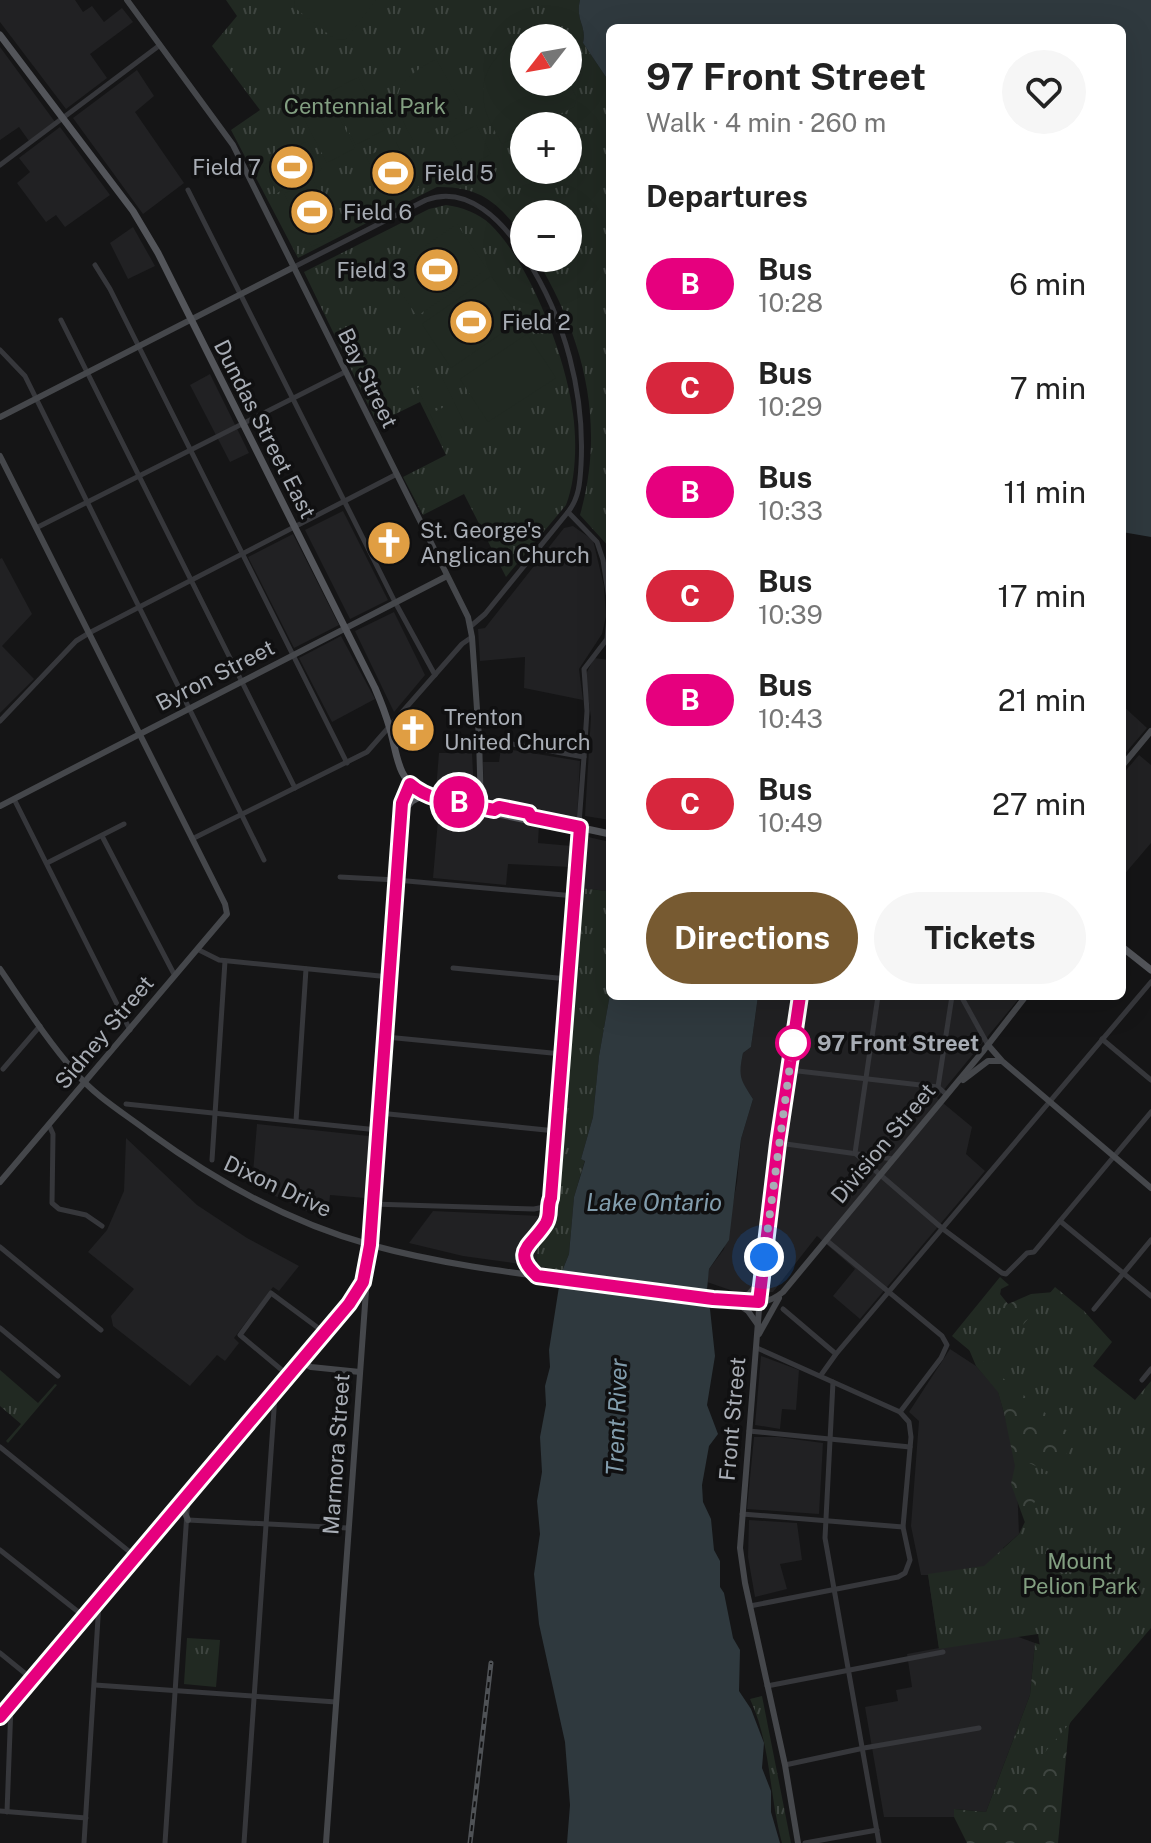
<!DOCTYPE html>
<meta charset="utf-8">
<style>
:root{--surface:#fff;--page:#f6f6f6;--text:#222;--muted:#767676;--accent:#775a31}
body{margin:0;font-family:"Public Sans",sans-serif;background:var(--page);color:var(--text);height:100vh;display:flex;flex-direction:column;font-size:30px;white-space:nowrap}
*{box-sizing:border-box;margin:0}
p{font-size:26px;color:var(--muted)}
.icon{flex:none;width:44px;height:44px;fill:none;stroke:currentColor;stroke-width:2;stroke-linecap:round;stroke-linejoin:round}
.map{position:relative;flex:1;overflow:hidden}
.drawer{position:absolute;left:606px;top:24px;width:520px;height:976px;display:flex;flex-direction:column;background:var(--surface);border-radius:12px;box-shadow:0 8px 32px #0002}
.drawer>*{flex:none}
.badge{padding:0 16px;border-radius:26px;font-size:28px;line-height:52px}
.needle{width:52px;rotate:239deg}
.tools{position:absolute;left:510px;top:24px;display:grid;gap:16px}
.tools a{display:grid;place-items:center;width:72px;height:72px;border-radius:50%;background:var(--surface);box-shadow:0 8px 32px #0002;font-size:40px}
.you{position:absolute;width:40px;height:40px;margin:-20px;border:6px solid #fff;border-radius:50%;background:#1a73e8;box-shadow:0 0 0 12px #1a73e833}
.map>.badge{position:absolute;translate:-50% -50%;box-shadow:0 0 0 4px #fff}
h2{padding:0 40px;font-size:30px;line-height:72px}
.round{display:grid;place-items:center;flex:none;width:84px;height:84px;border-radius:42px;background:var(--page)}
.overview{display:flex;align-items:center;justify-content:space-between;height:136px;padding:0 40px}
h1{font-size:38px;font-weight:700;line-height:60px}
.button{display:flex;gap:16px;margin-top:auto;padding:16px 40px}
.button a{flex:1;height:92px;border-radius:48px;background:var(--accent);color:#fff;font-size:32px;font-weight:700;line-height:92px;text-align:center}
.button a+a{background:var(--page);color:var(--text)}
ul{padding:0;list-style:none}
li{display:flex;align-items:center;gap:24px;height:104px;padding:0 40px}
li div{flex:1}
li b{display:block;font-size:30px}
li em{font-style:normal}
li .badge{min-width:88px;font-weight:700;text-align:center}
.map>svg:first-child{display:block}
.built{fill:#212123}
.forest{fill:url(#forest-crowns)}
.park{fill:url(#park-tufts);fill-rule:evenodd}
.pitch{fill:#212922}
.water{fill:#2f393e}
.lines{fill:none;stroke-linecap:round;stroke-linejoin:round}
.street{stroke:#36373b;stroke-width:5}
.secondary{stroke:#45474b;stroke-width:6}
.primary{stroke:#53555a;stroke-width:7}
.rail-casing{stroke:#4f5256;stroke-width:5}
.rail{stroke:#101011;stroke-width:2;stroke-dasharray:6;stroke-linecap:butt}
.line-casing{stroke:#fff;stroke-width:18}
.line{stroke:#e6007e;stroke-width:12}
.walk{stroke:#a8adb5;stroke-width:8;stroke-dasharray:0 14.4}
.stop-dot{fill:#fff;stroke:#e6007e;stroke-width:4}
.labels{text-anchor:middle;stroke-width:7;stroke-linejoin:round;paint-order:stroke}
.park-label{font-size:22px;fill:#829f81;stroke:#101011}
.poi-label{font-size:22px;fill:#a8adb5;stroke:#101011;text-anchor:start}
.street-label{font-size:22px;fill:#a8adb5;stroke:#101011}
.stop-label{font-size:22px;font-weight:bold;fill:#a8adb5;stroke:#101011;text-anchor:start}
.water-label{font-size:24px;font-style:italic;fill:#829dad;stroke:#101011}
</style>
<div class="map">
<svg width="1151" height="1843" viewBox="0 0 1151 1843">
<defs>
<pattern id="forest-crowns" width="20" height="18" patternUnits="userSpaceOnUse" patternTransform="scale(2)"><rect width="20" height="18" fill="#212922"/><path d="M2 6a3 3 0 1 1 6 0M12 15a3 3 0 1 1 6 0" fill="none" stroke="#3e4540"/></pattern>
<pattern id="park-tufts" width="24" height="20" patternUnits="userSpaceOnUse" patternTransform="scale(2)"><rect width="24" height="20" fill="#212922"/><path d="M3 7l-1-3M5 7V3M7 7l1-3M15 17l-1-3M17 17v-4M19 17l1-3" fill="none" stroke="#3e4540"/></pattern>
</defs>
<rect width="100%" height="100%" fill="#151516"/>
<g class="built">
<path d="M0,0H75L83,12L92,6L104,22L122,8L133,22L90,54L107,78L66,109L0,22Z"/>
<path d="M0,47L55,122L29,141L19,127L0,140Z"/>
<path d="M137,70L154,96L135,112L184,183L143,214L73,118Z"/>
<path d="M60,127L110,195L65,227L56,215L46,222L17,183L30,172L19,158Z"/>
<path d="M133,227L155,266L128,279L110,243Z"/>
<path d="M210,374L249,453L230,462L190,385Z"/>
<path d="M343,511L388,600L350,619L305,530Z"/>
<path d="M573,526L593,540L604,586L606,616L602,634L579,669L583,700L524,688L525,657L480,661L478,629L485,628L564,528Z"/>
<path d="M293,534L339,625L294,648L248,557Z"/>
<path d="M2,558L32,614L2,646L34,679L0,713V559Z"/>
<path d="M394,612L425,675L394,712L355,631Z"/>
<path d="M341,636L375,699L332,722L299,658Z"/>
<path d="M594,658L610,660V820L585,816L591,717L585,676Z"/>
<path d="M1122,705L1147,728L1122,757Z"/>
<path d="M501,748L580,761L577,821L484,804L483,762H499Z"/>
<path d="M439,753H472L474,792L468,797L436,790Z"/>
<path d="M1139,755L1151,765V843L1122,877V775Z"/>
<path d="M439,808L539,825L538,843L572,846L571,867L508,864L506,885L433,878Z"/>
<path d="M584,836L610,842L607,891L580,888Z"/>
<path d="M758,996H1021L937,1098L972,1127L966,1154L985,1171L860,1319L833,1296L855,1269L817,1236L773,1292H736L707,1282L709,1269L724,1249L737,1182L741,1139L753,1099L739,1078V1073L743,1053L751,1047Z"/>
<path d="M257,1124L369,1136L365,1198L330,1195L328,1217L309,1212L252,1185Z"/>
<path d="M126,1138L197,1205L247,1238L299,1266L279,1291L273,1287L234,1338L239,1343L225,1361L217,1355L190,1386L113,1326L111,1316L134,1289L88,1252L107,1230L124,1191Z"/>
<path d="M433,1211L541,1216L536,1266L463,1256L409,1243Z"/>
<path d="M950,1349L976,1366L998,1391L1016,1457L1019,1534L1003,1548L1016,1636L1035,1643L1030,1695L986,1812L955,1809L954,1817H884L865,1707L898,1701L896,1690L912,1687L907,1654L939,1648L928,1575H921L911,1526L919,1421L909,1412Z"/>
<path d="M761,1356L799,1370L796,1410L782,1409L780,1429L755,1425Z"/>
<path d="M754,1437H778L823,1443L819,1514L747,1509Z"/>
<path d="M749,1520L797,1523L802,1560L780,1564L787,1589L755,1597L748,1557Z"/>
</g>
<path class="forest" d="M1054,1292L1073,1408L1089,1481L1085,1682L1069,1726L1058,1843H967L954,1817V1809L986,1812L1030,1695L1035,1643L1048,1647L1032,1542L1011,1484L1015,1466L1004,1413L998,1392L976,1366L968,1347L1000,1294L1008,1304L1031,1294Z"/>
<g class="park">
<path d="M226,0H580C575,21 587,25 583,43L610,83V548L580,515C606,423 584,338 536,258H568V214H524V238C500,204 481,186 437,187L298,258L231,130L260,110L212,46L237,16ZM524,38H568V82H524ZM524,126H568V170H524Z"/>
<path d="M446,205C462,207 478,213 490,224C530,262 567,360 573,414C577,441 576,480 566,505L506,577L464,494L423,515L403,477L446,455L420,402L377,423L304,272L429,209Z"/>
<path d="M610,874V994L599,1056L593,1117L581,1159L585,1160L574,1197L569,1254L561,1274L548,1273L549,1268L536,1266L541,1216H557L580,888L607,891Z"/>
<path d="M1000,1277L1009,1285L1001,1289L998,1306L1022,1326L1055,1287L1084,1311L1112,1342L1093,1366L1135,1400L1151,1381V1628L982,1826L1043,1665L1038,1634L939,1649L928,1574L984,1566L1019,1534L1042,1487L1017,1474L1016,1457L1051,1473L1078,1440L952,1336Z"/>
<path d="M0,1370L38,1403L55,1384L57,1385L8,1443L6,1441L21,1424L0,1406Z"/>
<path d="M187,1638L220,1640L216,1687L184,1684Z"/>
<path d="M762,1696L791,1843H782C769,1795 771,1744 750,1699Z"/>
</g>
<g class="pitch">
<path d="M294,0H376L346,39L336,40L295,8Z"/>
<path d="M540,26L546,38H524V82L568,81L577,98L574,107L536,126H524V132L502,144C495,131 486,117 484,103C477,64 510,41 540,26Z"/>
<path d="M436,59L465,110L463,115L413,140C388,97 392,83 436,59Z"/>
<path d="M358,77L386,129L356,145L328,93Z"/>
<path d="M331,102L355,148L327,163L303,117Z"/>
<path d="M476,125L491,154L466,167L451,138Z"/>
<path d="M307,141L322,169L277,193L263,165Z"/>
<path d="M396,142L419,188L390,203L366,157Z"/>
<path d="M312,178L340,231L312,247L284,194Z"/>
<path d="M457,224L487,269L417,316L387,272Z"/>
<path d="M491,276L521,320L451,368L422,324Z"/>
<path d="M527,334L556,378L488,422L460,379Z"/>
<path d="M441,376L453,399L429,411L417,388Z"/>
<path d="M454,402L466,426L442,438L430,414Z"/>
</g>
<g class="water">
<path d="M580,0H1151V537L1122,532V28H610V83L583,43C587,25 575,21 580,0Z"/>
<path d="M610,994L758,996L751,1047L743,1053C738,1077 740,1079 753,1099L741,1139L729,1240L709,1269L706,1300L710,1309L715,1356L707,1405L718,1434L709,1446L702,1485L703,1502L711,1519L714,1550L720,1561V1587L724,1593L733,1638L740,1650L739,1691L751,1709L764,1743L762,1768L771,1791V1812L780,1843H567L570,1805L565,1742L539,1624L534,1574L540,1534L537,1501L542,1472L540,1437L546,1405L545,1386L550,1367L549,1350L561,1274L569,1254L574,1197L585,1161L581,1159L593,1117L599,1056Z"/>
</g>
<g class="lines">
<g class="street">
<path d="M0,165L160,45"/>
<path d="M188,190L395,602L435,675"/>
<path d="M95,265L110,289L347,763"/>
<path d="M294,267L426,200C468,184 503,222 524,254"/>
<path d="M61,320L295,788"/>
<path d="M0,350L25,376L264,860"/>
<path d="M36,528L345,372"/>
<path d="M471,626L485,614L568,512C579,498 580,483 581,465C585,394 565,318 526,258"/>
<path d="M0,721L76,641L89,633L395,475"/>
<path d="M479,738L584,757"/>
<path d="M14,799L130,1030"/>
<path d="M102,836L175,976"/>
<path d="M192,839L367,752L462,644L472,637"/>
<path d="M47,863L124,824"/>
<path d="M340,877L396,880L575,896"/>
<path d="M199,950L219,960L390,977"/>
<path d="M453,968L568,979"/>
<path d="M961,996L988,1045"/>
<path d="M386,1037L562,1054"/>
<path d="M1102,1039L1151,1080"/>
<path d="M789,1067L798,1071L938,1087L947,1095"/>
<path d="M3,1069L40,1026"/>
<path d="M938,1087L952,996"/>
<path d="M126,1104L378,1130"/>
<path d="M379,1113L556,1131"/>
<path d="M296,1121L306,969"/>
<path d="M49,1125L53,1134L52,1203L59,1209L86,1215L102,1226"/>
<path d="M779,1143L893,1159"/>
<path d="M855,1153L943,1229L1002,1273L1006,1274L1027,1253L1034,1252L1151,1112"/>
<path d="M855,1153L878,996"/>
<path d="M212,1160L225,961"/>
<path d="M372,1204L534,1209L544,1207L551,1198L584,757L587,711L584,669L607,639L610,605L603,560L597,542L568,512"/>
<path d="M1060,1221L1151,1296"/>
<path d="M826,1240L942,1336L947,1345L941,1358L900,1412"/>
<path d="M0,1247L101,1330"/>
<path d="M783,1309L836,1354"/>
<path d="M1094,1309L1151,1240"/>
<path d="M0,1328L58,1376"/>
<path d="M821,1375L836,1354L1151,982"/>
<path d="M289,1376L240,1335L271,1293L325,1333"/>
<path d="M1142,1380L1151,1369"/>
<path d="M833,1382L825,1538L879,1843"/>
<path d="M749,1431L910,1447"/>
<path d="M0,1447L136,1557"/>
<path d="M742,1514L903,1527"/>
<path d="M188,1520L348,1528"/>
<path d="M0,1550L86,1618"/>
<path d="M750,1606L898,1577L905,1573L910,1560L903,1527L911,1437L909,1422L900,1412L757,1348"/>
<path d="M0,1653L32,1679"/>
<path d="M95,1685L336,1702"/>
<path d="M767,1686L943,1652"/>
<path d="M785,1765L864,1748L979,1728"/>
<path d="M0,1811L86,1818"/>
<path d="M7,1812L11,1705"/>
<path d="M84,1843L99,1602"/>
<path d="M165,1843L188,1497"/>
<path d="M244,1843L275,1395"/>
<path d="M805,1843L877,1830"/>
</g>
<g class="secondary">
<path d="M127,0L233,145L468,617L472,637L479,738L481,807"/>
<path d="M0,417L294,267"/>
<path d="M0,456L225,904L227,914L0,1182"/>
<path d="M1122,766L1151,731"/>
<path d="M0,806L447,576"/>
<path d="M0,969C24,1004 47,1040 75,1072C95,1096 125,1114 150,1133C217,1182 291,1223 371,1245C455,1268 542,1276 629,1288C668,1293 722,1305 761,1302C770,1301 777,1297 783,1292L984,1050L1026,996"/>
<path d="M988,1045L1002,1061L1151,1188"/>
<path d="M963,1080L988,1061H1001"/>
<path d="M738,1298L749,1294L760,1281"/>
<path d="M735,1302L748,1311L758,1325"/>
<path d="M759,1334L779,1298"/>
<path d="M301,1362L311,1367L360,1372"/>
<path d="M174,1512L184,1511L188,1520"/>
<path d="M0,1717L275,1394L349,1304L363,1282"/>
<path d="M326,1843L366,1291L363,1282L370,1245L402,803L410,784"/>
<path d="M798,1843L785,1765L745,1583L740,1548L760,1297L800,996"/>
</g>
<g class="primary">
<path d="M0,35L133,211L158,253L375,688C381,702 386,715 390,729C397,753 397,780 422,793C443,803 471,805 494,810L499,807L529,813L531,817"/>
<path d="M494,810L498,814L527,820L531,817L610,834"/>
<path d="M402,812L412,801L425,794"/>
<path d="M1122,947L1151,970"/>
</g>
<g class="rail-casing">
<path id="rail" d="M470,1843L491,1663"/>
</g>
<use href="#rail" class="rail"/>
</g>
<g class="lines">
<g class="line-casing">
<path id="line" d="M0,1717L349,1304L363,1282L370,1245L402,803L410,784C431,803 467,804 494,810L499,807L529,813L531,817L580,827L551,1198C547,1207 551,1214 546,1223C532,1246 510,1251 537,1276L713,1299L759,1302L778,1143L800,996"/>
</g>
<use href="#line" class="line"/>
<path class="walk" d="M764,1257L793,1043"/>
</g>
<defs>
<g id="stadium-disc" transform="scale(2.3)"><circle r="9.5" fill="#e09e43" stroke="#101011"/><path d="M0-5a6.5 5 0 1 0 0 10a6.5 5 0 1 0 0-10ZM-3.5-1.8h7v3.6h-7Z" fill="#fff"/></g>
<g id="church-disc" transform="scale(2.3)"><circle r="9.5" fill="#e09e43" stroke="#101011"/><path d="M-1.2-6h2.4v3.5h3.3v2.4h-3.3V6h-2.4V-.1h-3.3v-2.4h3.3Z" fill="#fff"/></g>
</defs>
<g fill-rule="evenodd">
<use href="#stadium-disc" x="292" y="167"/>
<use href="#stadium-disc" x="393" y="173"/>
<use href="#stadium-disc" x="312" y="212"/>
<use href="#stadium-disc" x="437" y="270"/>
<use href="#stadium-disc" x="471" y="322"/>
<use href="#church-disc" x="389" y="543"/>
<use href="#church-disc" x="413" y="730"/>
</g>
<circle class="stop-dot" cx="793" cy="1043" r="16"/>
<g class="labels">
<g class="park-label">
<text x="365" y="114">Centennial Park</text>
<text x="1080" y="1569">Mount<tspan x="1080" dy="25">Pelion Park</tspan></text>
</g>
<g class="poi-label">
<text x="261" y="175" text-anchor="end">Field 7</text>
<text x="424" y="181">Field 5</text>
<text x="343" y="220">Field 6</text>
<text x="406" y="278" text-anchor="end">Field 3</text>
<text x="502" y="330">Field 2</text>
<text x="420" y="538">St. George's<tspan x="420" dy="25">Anglican Church</tspan></text>
<text x="444" y="725">Trenton<tspan x="444" dy="25">United Church</tspan></text>
</g>
<g class="street-label">
<text transform="translate(368 378) rotate(64)" y="8">Bay Street</text>
<text transform="translate(265 429) rotate(63)" y="8">Dundas Street East</text>
<text transform="translate(215 675) rotate(-27)" y="8">Byron Street</text>
<text transform="translate(104 1032) rotate(-50)" y="8">Sidney Street</text>
<text transform="translate(883 1143) rotate(-50)" y="8">Division Street</text>
<text transform="translate(278 1186) rotate(25)" y="8">Dixon Drive</text>
<text transform="translate(732 1419) rotate(-85)" y="8">Front Street</text>
<text transform="translate(336 1454) rotate(-86)" y="8">Marmora Street</text>
</g>
<g class="stop-label">
<text x="817" y="1051">97 Front Street</text>
</g>
<g class="water-label">
<text x="654" y="1211">Lake Ontario</text>
<text transform="translate(617 1417) rotate(-88)" y="8">Trent River</text>
</g>
</g>
</svg>
<div class="tools">
<a><svg class="needle" viewBox="-14 -14 28 28"><path d="M0-13l5 13h-10z" fill="#e53935"/><path d="M0 13l5-13h-10z" fill="#767676"/></svg></a>
<a>+</a>
<a>−</a>
</div>
<div class="you" style="left:764px;top:1257px"></div>
<b class="badge" style="left:459px;top:802px;background:#e6007e;color:#fff">B</b>
<section class="drawer">
<div class="overview"><div><h1>97 Front Street</h1><p>Walk · 4 min · 260 m</p></div><a class="round"><svg class="icon" aria-label="heart" viewBox="0 0 24 24"><path d="M12 20l-8-8c-3-5 5-10 8-4 3-6 11-1 8 4z"/></svg></a></div>
<h2>Departures</h2>
<ul>
<li><span class="badge" style="background:#e6007e;color:#fff">B</span><div><b>Bus</b><p>10:28</p></div><em>6 min</em></li>
<li><span class="badge" style="background:#d7263d;color:#fff">C</span><div><b>Bus</b><p>10:29</p></div><em>7 min</em></li>
<li><span class="badge" style="background:#e6007e;color:#fff">B</span><div><b>Bus</b><p>10:33</p></div><em>11 min</em></li>
<li><span class="badge" style="background:#d7263d;color:#fff">C</span><div><b>Bus</b><p>10:39</p></div><em>17 min</em></li>
<li><span class="badge" style="background:#e6007e;color:#fff">B</span><div><b>Bus</b><p>10:43</p></div><em>21 min</em></li>
<li><span class="badge" style="background:#d7263d;color:#fff">C</span><div><b>Bus</b><p>10:49</p></div><em>27 min</em></li>
</ul>
<div class="button"><a>Directions</a><a>Tickets</a></div>
</section>
</div>
